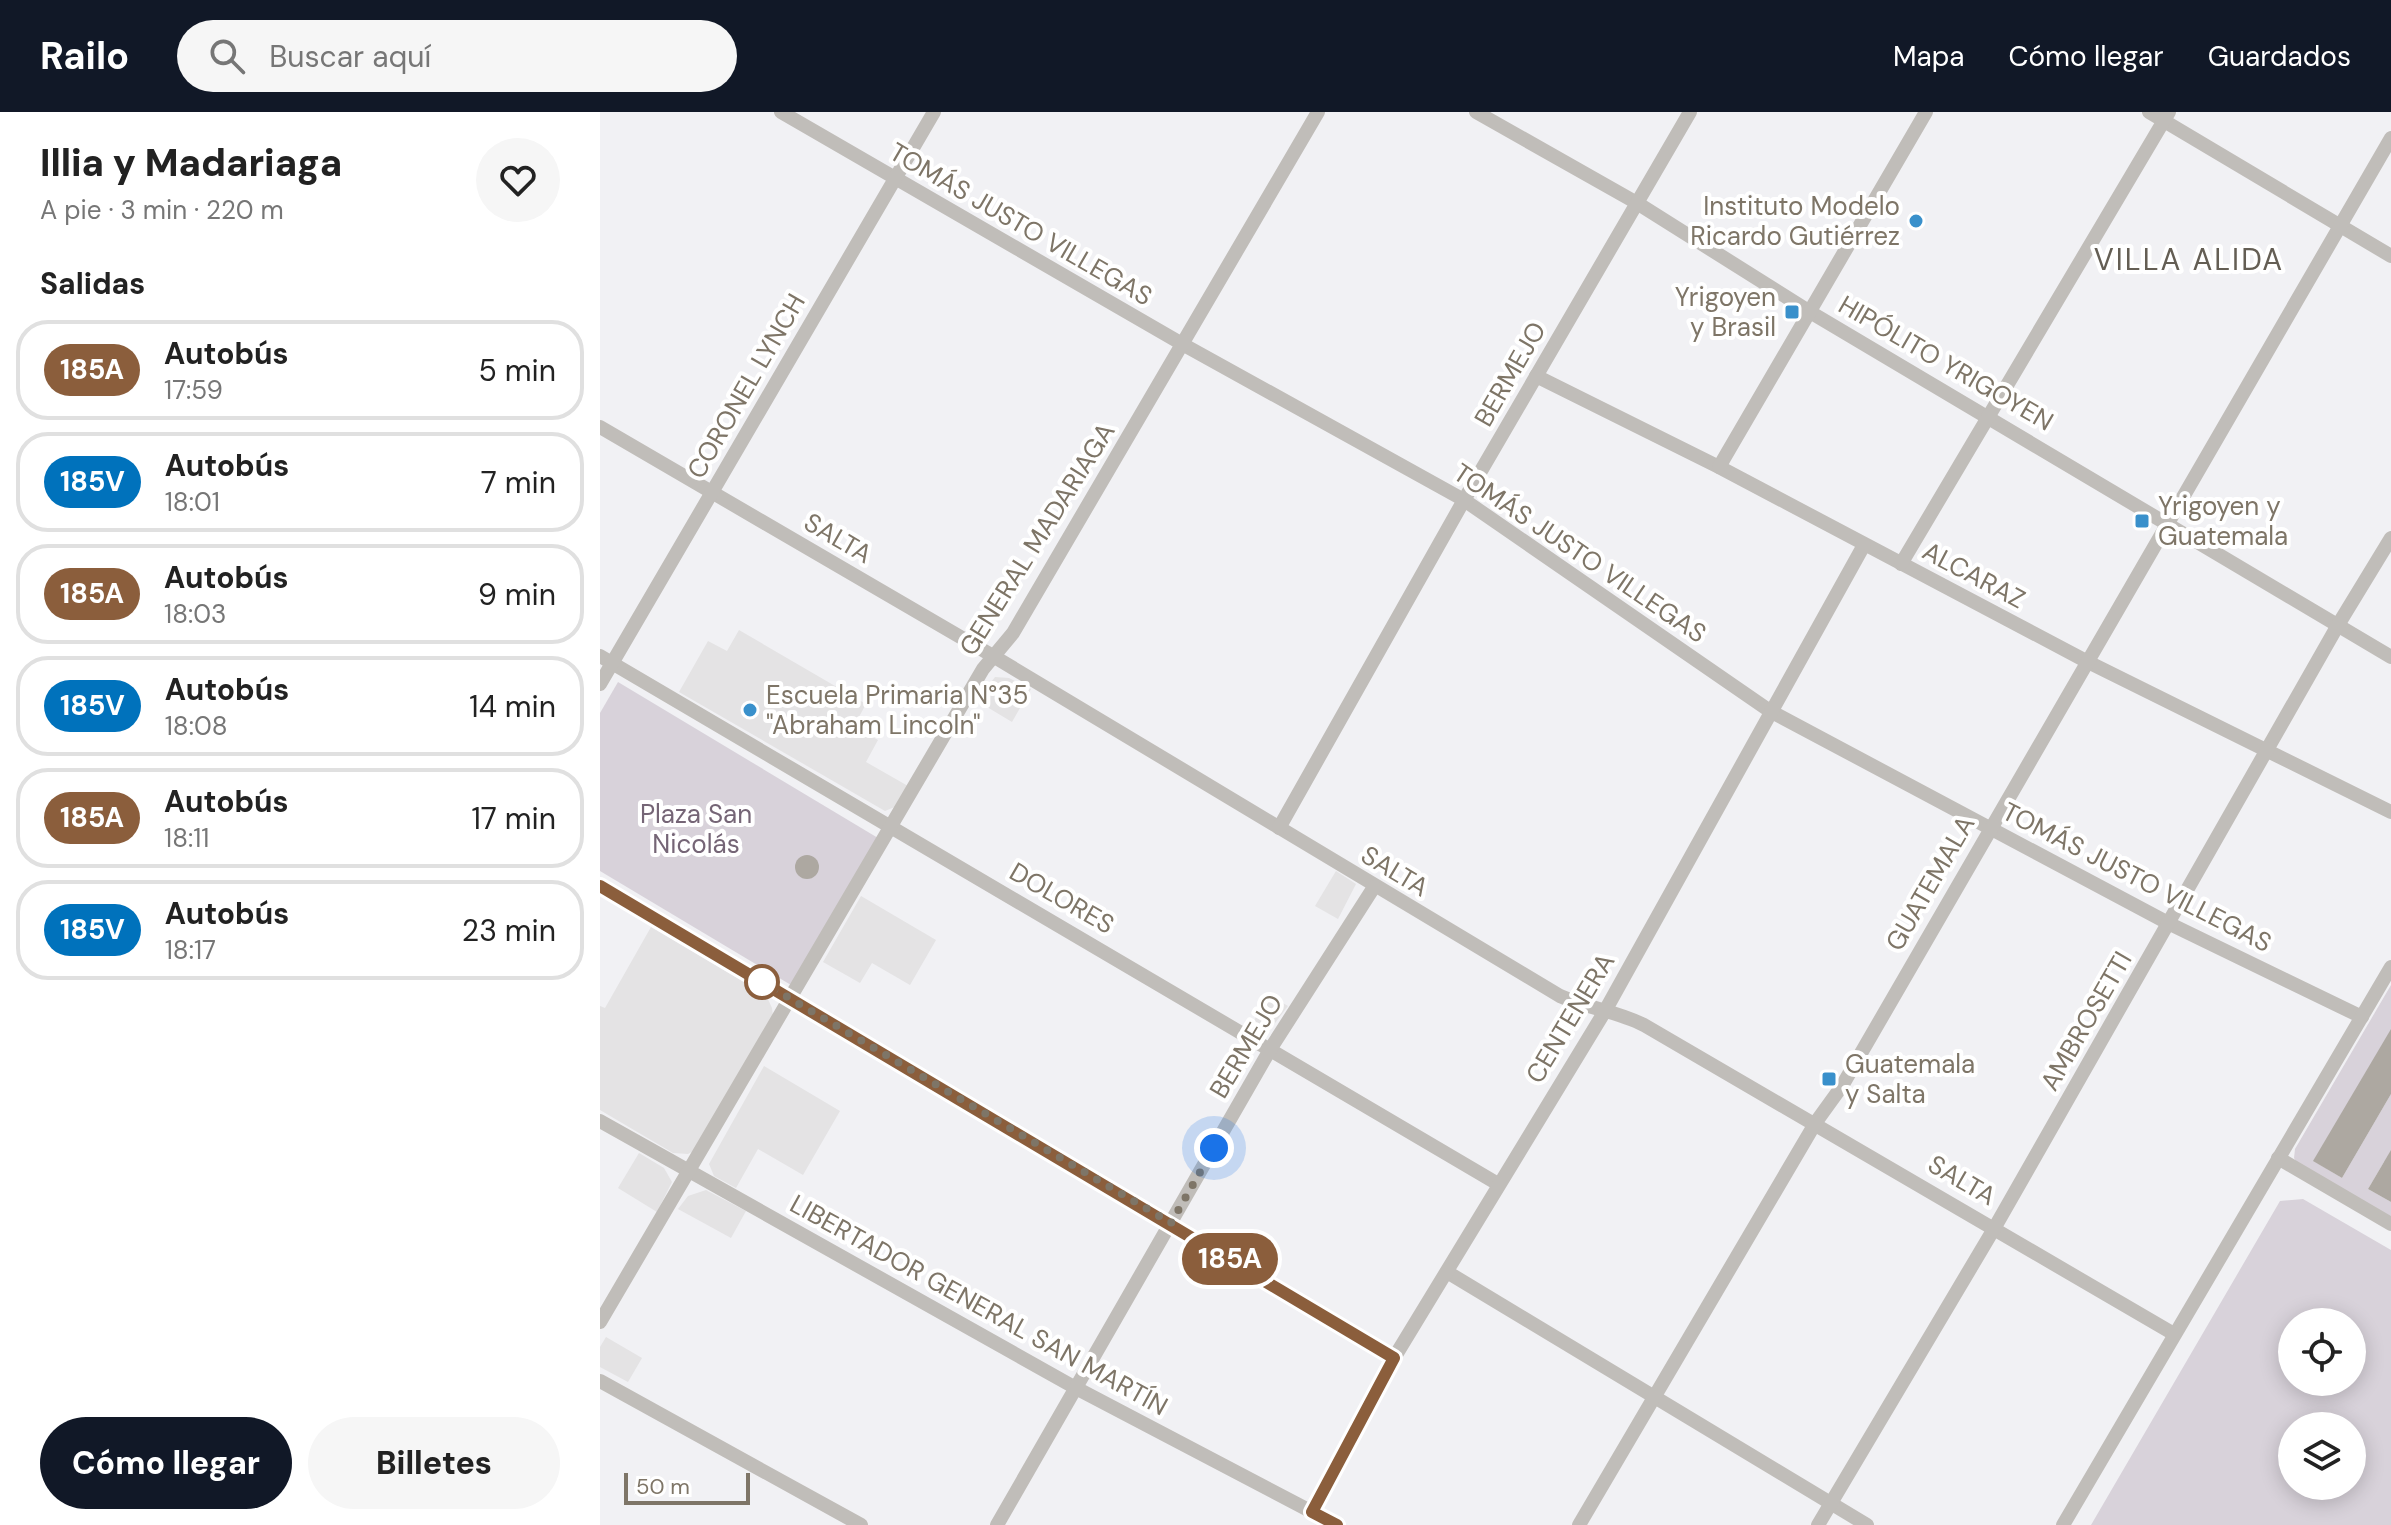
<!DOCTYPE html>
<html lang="es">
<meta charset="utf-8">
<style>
:root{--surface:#fff;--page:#f6f6f6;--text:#222;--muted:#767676;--line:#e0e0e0;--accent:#111827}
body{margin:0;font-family:"DM Sans",sans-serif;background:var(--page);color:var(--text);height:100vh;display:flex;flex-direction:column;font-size:30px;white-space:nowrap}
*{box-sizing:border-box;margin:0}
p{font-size:26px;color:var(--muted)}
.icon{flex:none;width:44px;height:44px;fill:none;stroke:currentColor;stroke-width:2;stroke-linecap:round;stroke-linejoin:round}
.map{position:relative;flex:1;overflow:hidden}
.side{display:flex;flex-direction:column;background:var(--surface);width:600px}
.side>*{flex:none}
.badge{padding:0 16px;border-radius:26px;font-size:28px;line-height:52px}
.fabs{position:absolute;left:1678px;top:1196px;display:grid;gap:16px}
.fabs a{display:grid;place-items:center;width:88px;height:88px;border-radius:50%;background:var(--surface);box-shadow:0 4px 20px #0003;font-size:40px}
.scale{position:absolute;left:24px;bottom:20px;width:126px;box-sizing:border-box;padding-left:8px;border:4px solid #7e7567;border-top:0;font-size:22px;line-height:28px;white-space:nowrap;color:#7e7567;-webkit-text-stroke:6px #fff;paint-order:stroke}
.you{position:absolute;width:40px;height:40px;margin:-20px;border:6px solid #fff;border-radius:50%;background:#1a73e8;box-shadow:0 0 0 12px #1a73e833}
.map>.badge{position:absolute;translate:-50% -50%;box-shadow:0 0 0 4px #fff}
h2{padding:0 40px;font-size:30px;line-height:72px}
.round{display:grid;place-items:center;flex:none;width:84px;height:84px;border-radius:42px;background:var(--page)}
.summary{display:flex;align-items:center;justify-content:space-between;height:136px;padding:0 40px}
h1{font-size:38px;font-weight:800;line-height:60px}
.button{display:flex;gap:16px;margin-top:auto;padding:16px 40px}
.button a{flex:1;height:92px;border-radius:48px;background:var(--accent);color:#fff;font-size:32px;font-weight:800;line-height:92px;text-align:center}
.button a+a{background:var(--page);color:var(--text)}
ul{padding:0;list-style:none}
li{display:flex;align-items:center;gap:24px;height:100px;margin:0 16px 12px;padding:0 24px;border:4px solid var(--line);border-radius:32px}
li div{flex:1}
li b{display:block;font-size:30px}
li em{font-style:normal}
li .badge{min-width:88px;font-weight:700;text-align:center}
header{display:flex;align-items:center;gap:48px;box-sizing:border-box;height:112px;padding:0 40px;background:var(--accent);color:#fff}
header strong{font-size:38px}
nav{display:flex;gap:44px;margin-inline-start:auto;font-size:28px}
.search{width:560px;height:72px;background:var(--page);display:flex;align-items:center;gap:20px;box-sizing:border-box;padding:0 28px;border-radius:44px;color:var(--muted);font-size:30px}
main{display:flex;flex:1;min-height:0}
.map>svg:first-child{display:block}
.built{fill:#e4e3e4}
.green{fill:#d8d2da;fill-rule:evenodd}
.building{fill:#ada8a1}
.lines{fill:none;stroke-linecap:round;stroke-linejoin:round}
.minor{stroke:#c0bdb9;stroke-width:14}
.line-casing{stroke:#fff;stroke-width:18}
.line{stroke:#8b5e3c;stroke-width:12}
.walk{stroke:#7e7567;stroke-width:8;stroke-dasharray:0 14.4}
.poi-dot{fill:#3990cb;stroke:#fff;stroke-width:3}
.stop-dot{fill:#fff;stroke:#8b5e3c;stroke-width:4}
.labels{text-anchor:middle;stroke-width:8;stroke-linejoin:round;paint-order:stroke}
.poi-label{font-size:26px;fill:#7e7567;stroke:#fff;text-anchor:start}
.street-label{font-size:26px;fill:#7e7567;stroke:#fff}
.park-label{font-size:26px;fill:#756576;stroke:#fff}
.quarter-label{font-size:30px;letter-spacing:2px;fill:#645e54;stroke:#fff}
</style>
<header>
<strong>Railo</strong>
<div class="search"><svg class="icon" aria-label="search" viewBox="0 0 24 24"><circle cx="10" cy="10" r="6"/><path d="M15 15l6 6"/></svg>Buscar aquí</div>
<nav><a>Mapa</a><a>Cómo llegar</a><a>Guardados</a></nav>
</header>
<main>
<section class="side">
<div class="summary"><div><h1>Illia y Madariaga</h1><p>A pie · 3 min · 220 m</p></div><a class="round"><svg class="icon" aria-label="heart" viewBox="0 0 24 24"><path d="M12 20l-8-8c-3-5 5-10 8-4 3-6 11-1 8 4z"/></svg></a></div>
<h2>Salidas</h2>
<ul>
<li><span class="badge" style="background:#8b5e3c;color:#fff">185A</span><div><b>Autobús</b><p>17:59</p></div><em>5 min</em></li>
<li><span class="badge" style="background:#0072bc;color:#fff">185V</span><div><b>Autobús</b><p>18:01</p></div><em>7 min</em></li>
<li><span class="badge" style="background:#8b5e3c;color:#fff">185A</span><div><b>Autobús</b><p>18:03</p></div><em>9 min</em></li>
<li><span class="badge" style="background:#0072bc;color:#fff">185V</span><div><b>Autobús</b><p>18:08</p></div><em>14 min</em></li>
<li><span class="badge" style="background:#8b5e3c;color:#fff">185A</span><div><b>Autobús</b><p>18:11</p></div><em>17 min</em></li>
<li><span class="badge" style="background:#0072bc;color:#fff">185V</span><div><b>Autobús</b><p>18:17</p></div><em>23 min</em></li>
</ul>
<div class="button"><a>Cómo llegar</a><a>Billetes</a></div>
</section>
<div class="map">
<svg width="1791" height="1413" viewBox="0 0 1791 1413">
<rect width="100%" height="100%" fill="#f1f1f4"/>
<g class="built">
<path d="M139,518L266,592L254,614L278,628L266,650L308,674L297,694L285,699L79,580L108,529L127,539Z"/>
<path d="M395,565L409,566L431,577L412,610L377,589Z"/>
<path d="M736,759L756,772L738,807L715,794Z"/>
<path d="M261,784L336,828L310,873L272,851L260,871L223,850Z"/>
<path d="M51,815L166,883L172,896L173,904L95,1038L88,1042L73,1041L0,998V894L5,896Z"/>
<path d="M669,883L688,894L669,919L657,920L650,915Z"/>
<path d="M164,954L240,999L203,1063L158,1037L136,1076L114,1064L109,1052Z"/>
<path d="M39,1041L64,1056L72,1070L57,1100L18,1076Z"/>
<path d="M106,1078L146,1099L131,1126L78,1097L88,1084Z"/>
<path d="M6,1225L42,1246L28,1270L0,1255V1235Z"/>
</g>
<g class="green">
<path d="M18,570L278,726L191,873L0,759V601Z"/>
<path d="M1791,873V919L1714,1049L1742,1066L1791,982V1054L1784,1050L1768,1077L1791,1090V1106L1698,1053L1694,1046L1695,1037Z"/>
<path d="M1703,1087L1791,1138V1413H1491L1680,1089ZM1752,1210V1270H1692V1210ZM1752,1314V1374H1692V1314Z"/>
</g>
<g class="building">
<circle cx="207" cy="755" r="12"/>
<path d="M1791,917V982L1742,1066L1713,1049Z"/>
<path d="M1791,1038V1090L1768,1077Z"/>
</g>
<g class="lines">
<g class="minor">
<path d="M181,0L584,233L864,388L1170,599L1570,812L1762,905"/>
<path d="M876,0L1037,91L1210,200L1791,545"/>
<path d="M1549,0L1791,144"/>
<path d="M936,264L1119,355L1486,549L1791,700"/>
<path d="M0,315L393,544L960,884C987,896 1017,899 1044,913L1574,1222"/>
<path d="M1119,355L1326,0"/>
<path d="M1301,452L1569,0"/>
<path d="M0,544L898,1072"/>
<path d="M0,572L334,0"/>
<path d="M679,716L864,388L1090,0"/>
<path d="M0,774L794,1246"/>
<path d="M0,1009L474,1275L737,1413"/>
<path d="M1678,1046L1791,1112"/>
<path d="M847,1160L1267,1413"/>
<path d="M0,1210L383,557L413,521L718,0"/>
<path d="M0,1269L261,1413"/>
<path d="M712,1400L794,1246L1005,899L1264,433"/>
<path d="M397,1413L671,936L774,775"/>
<path d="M979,1413L1216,1010L1242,974L1791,26"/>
<path d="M1218,1413L1395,1115L1738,513L1791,426"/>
<path d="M1463,1413L1791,855"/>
</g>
</g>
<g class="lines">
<g class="line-casing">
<path id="line" d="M0,774L794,1246L712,1400L737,1413"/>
</g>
<use href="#line" class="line"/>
<path class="walk" d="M162,870L571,1111L614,1036"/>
</g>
<g class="poi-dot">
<circle cx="1316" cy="109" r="8"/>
<rect x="1184" y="192" width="16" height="16" rx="4"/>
<rect x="1534" y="401" width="16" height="16" rx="4"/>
<circle cx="150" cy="598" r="8"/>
<rect x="1221" y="959" width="16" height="16" rx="4"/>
</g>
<circle class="stop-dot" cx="162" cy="870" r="16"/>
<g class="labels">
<g class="poi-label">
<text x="1300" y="103" text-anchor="end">Instituto Modelo<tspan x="1300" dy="30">Ricardo Gutiérrez</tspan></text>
<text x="1176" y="194" text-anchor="end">Yrigoyen<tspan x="1176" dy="30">y Brasil</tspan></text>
<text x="1558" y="403">Yrigoyen y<tspan x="1558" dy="30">Guatemala</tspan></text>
<text x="166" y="592">Escuela Primaria N°35<tspan x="166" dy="30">"Abraham Lincoln"</tspan></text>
<text x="1245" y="961">Guatemala<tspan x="1245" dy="30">y Salta</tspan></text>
</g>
<g class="street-label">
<text transform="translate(421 112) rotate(30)" y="9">TOMÁS JUSTO VILLEGAS</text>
<text transform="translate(1346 251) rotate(30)" y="9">HIPÓLITO YRIGOYEN</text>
<text transform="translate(910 262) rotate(-60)" y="9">BERMEJO</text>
<text transform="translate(146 274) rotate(-60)" y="9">CORONEL LYNCH</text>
<text transform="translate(238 426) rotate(30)" y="9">SALTA</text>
<text transform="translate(437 427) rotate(-58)" y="9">GENERAL MADARIAGA</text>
<text transform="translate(980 441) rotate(34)" y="9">TOMÁS JUSTO VILLEGAS</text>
<text transform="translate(1374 463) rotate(28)" y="9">ALCARAZ</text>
<text transform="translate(795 759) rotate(31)" y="9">SALTA</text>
<text transform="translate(1537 765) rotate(27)" y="9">TOMÁS JUSTO VILLEGAS</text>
<text transform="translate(1330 771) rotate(-60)" y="9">GUATEMALA</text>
<text transform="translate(462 786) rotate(30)" y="9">DOLORES</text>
<text transform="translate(970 906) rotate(-59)" y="9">CENTENERA</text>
<text transform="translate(1486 909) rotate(-60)" y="9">AMBROSETTI</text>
<text transform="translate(646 934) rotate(-59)" y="9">BERMEJO</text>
<text transform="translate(1362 1068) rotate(30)" y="9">SALTA</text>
<text transform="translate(379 1193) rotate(29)" y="9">LIBERTADOR GENERAL SAN MARTÍN</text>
</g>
<g class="park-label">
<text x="96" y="711">Plaza San<tspan x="96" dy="30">Nicolás</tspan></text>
</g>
<g class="quarter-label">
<text x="1589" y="158">VILLA ALIDA</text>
</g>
</g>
</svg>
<div class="fabs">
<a><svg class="icon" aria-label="locate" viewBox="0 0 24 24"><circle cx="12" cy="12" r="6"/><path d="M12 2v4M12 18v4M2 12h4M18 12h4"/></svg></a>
<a><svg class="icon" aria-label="layers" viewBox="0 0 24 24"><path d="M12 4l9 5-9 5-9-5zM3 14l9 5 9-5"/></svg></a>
</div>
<div class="scale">50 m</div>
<div class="you" style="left:614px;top:1036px"></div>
<b class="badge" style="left:630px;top:1147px;background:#8b5e3c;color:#fff">185A</b>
</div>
</main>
